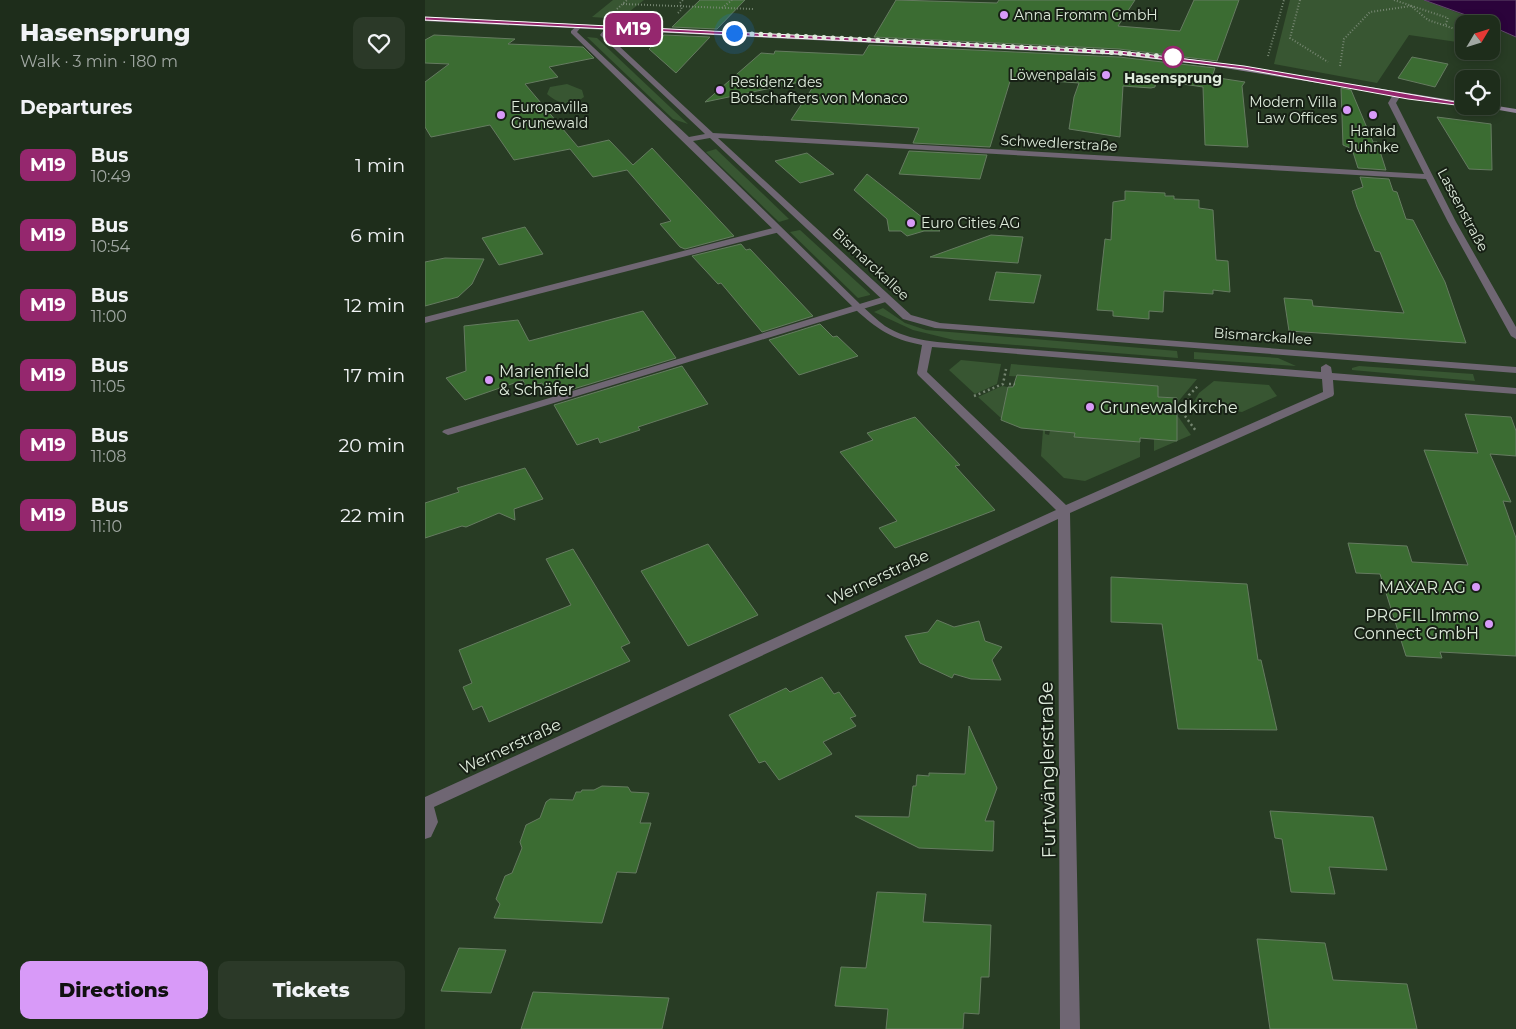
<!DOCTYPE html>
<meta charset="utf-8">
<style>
:root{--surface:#1e2d1b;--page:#2b3928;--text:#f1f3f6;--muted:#a1a8a3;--line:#3c493a;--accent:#d89af8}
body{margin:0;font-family:Montserrat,sans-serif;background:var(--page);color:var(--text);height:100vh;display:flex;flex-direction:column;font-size:19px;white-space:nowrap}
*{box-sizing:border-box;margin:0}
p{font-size:16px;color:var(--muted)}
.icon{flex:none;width:28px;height:28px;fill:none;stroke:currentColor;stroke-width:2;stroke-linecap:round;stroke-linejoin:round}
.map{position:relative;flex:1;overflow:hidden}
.sheet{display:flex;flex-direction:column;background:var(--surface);width:425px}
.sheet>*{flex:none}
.badge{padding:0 10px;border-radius:8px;font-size:18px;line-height:32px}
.needle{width:32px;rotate:52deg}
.fabs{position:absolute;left:1030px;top:15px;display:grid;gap:10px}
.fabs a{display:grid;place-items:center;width:45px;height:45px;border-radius:10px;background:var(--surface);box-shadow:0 2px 8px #0003,0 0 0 1px var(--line);font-size:25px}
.you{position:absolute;width:25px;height:25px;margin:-12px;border:4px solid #fff;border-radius:50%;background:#1a73e8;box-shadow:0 0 0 8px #1a73e833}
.map>.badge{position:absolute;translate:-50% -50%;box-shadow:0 0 0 2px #fff}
h2{padding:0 20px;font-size:19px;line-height:45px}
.round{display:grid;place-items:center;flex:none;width:52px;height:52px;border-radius:10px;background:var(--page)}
.summary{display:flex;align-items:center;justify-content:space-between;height:85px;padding:0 20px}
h1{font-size:24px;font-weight:800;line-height:38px}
.cta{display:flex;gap:10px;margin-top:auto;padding:10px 20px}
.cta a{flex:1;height:58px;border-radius:10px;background:var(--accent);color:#111;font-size:20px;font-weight:800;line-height:58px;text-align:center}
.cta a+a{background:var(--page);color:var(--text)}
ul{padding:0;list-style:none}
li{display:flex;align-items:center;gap:15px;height:70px;padding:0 20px}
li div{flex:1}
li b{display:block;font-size:19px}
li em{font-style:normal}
li .badge{min-width:55px;font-weight:700;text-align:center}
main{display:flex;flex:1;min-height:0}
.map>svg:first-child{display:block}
.green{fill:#385632}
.water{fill:#2b033b;stroke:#61496b}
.building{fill:#3b6c32;stroke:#657b60}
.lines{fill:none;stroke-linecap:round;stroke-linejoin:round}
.path-far1{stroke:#758671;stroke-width:2;stroke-dasharray:1 2;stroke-linecap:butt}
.path{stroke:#758671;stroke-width:2.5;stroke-dasharray:2 3;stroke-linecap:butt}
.service{fill:#6f6673;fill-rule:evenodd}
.minor{fill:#6f6673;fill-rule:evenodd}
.secondary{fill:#8e8195;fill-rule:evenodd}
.line{fill:#95276e;stroke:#fff}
.walk{stroke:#deebdb;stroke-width:5;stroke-dasharray:0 9}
.poi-dot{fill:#d89af8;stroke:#172015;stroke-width:2}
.stop-dot{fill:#fff;stroke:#95276e;stroke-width:2.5}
.labels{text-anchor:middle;stroke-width:4;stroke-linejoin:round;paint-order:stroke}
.far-poi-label{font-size:14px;fill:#deebdb;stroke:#172015;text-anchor:start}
.far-stop-label{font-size:14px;font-weight:bold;fill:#deebdb;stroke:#172015}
.far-street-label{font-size:14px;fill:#deebdb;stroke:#172015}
.poi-label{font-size:16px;fill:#deebdb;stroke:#172015;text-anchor:start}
.street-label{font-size:16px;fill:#deebdb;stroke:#172015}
.near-street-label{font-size:19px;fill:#deebdb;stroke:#172015}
</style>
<main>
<section class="sheet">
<div class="summary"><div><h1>Hasensprung</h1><p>Walk · 3 min · 180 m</p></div><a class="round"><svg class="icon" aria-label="heart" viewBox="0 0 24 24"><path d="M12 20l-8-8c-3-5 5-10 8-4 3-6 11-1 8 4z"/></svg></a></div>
<h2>Departures</h2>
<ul>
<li><span class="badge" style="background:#95276e;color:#fff">M19</span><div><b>Bus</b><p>10:49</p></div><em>1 min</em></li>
<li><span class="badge" style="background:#95276e;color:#fff">M19</span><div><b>Bus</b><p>10:54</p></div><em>6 min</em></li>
<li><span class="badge" style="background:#95276e;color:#fff">M19</span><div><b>Bus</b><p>11:00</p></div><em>12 min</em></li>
<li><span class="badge" style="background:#95276e;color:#fff">M19</span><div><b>Bus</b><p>11:05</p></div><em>17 min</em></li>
<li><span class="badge" style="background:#95276e;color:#fff">M19</span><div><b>Bus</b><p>11:08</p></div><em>20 min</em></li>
<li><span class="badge" style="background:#95276e;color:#fff">M19</span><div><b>Bus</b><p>11:10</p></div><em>22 min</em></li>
</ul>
<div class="cta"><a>Directions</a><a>Tickets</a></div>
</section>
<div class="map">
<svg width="1091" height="1029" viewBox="0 0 1091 1029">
<rect width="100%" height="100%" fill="#283c24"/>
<g class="green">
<path d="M188,0H219L195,19L167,17Z"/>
<path d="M865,0H999L1062,24H1039V43L984,35L952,83L849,64Z"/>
<path d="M162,37L172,38L263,124L248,119Z"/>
<path d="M142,84L157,90L159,97C147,107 133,104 122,94L125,87Z"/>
<path d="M291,149L364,219L354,222L281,152Z"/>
<path d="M375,230L445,294V295L433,298L365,232Z"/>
<path d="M458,308L480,323L501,330L752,351L753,358L529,340L488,330L449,312Z"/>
<path d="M769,352L853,358L871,366L769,359Z"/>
<path d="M536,360L576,364L572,384L550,394L524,370Z"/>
<path d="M586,364L772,379L752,403V398L733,397V386L584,376Z"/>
<path d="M934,366L1048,374L1050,381L927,370V368Z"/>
<path d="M789,381L844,385L852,396L817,412L767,405L774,393Z"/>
<path d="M577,386L583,387L577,419L553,397Z"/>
<path d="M752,415L766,435L729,451V439Z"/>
<path d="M618,430H620V434L624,435L625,431L650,433V437L715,442V457L660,481L639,478L616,456Z"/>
</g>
<path class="water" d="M999,0H1091V37L1066,26V24Z"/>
<g class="building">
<path d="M275,0H320L292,29L247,27Z"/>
<path d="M471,0L572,3L574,0H710L693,26L755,31L769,0H814L792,61L694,49L449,37Z"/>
<path d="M9,35L90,39L83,44L158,47L169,58L124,67L133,77L100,84L153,147L184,140L208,165L227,148L309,236L260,249L255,247L235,224L246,221L202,170L168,177L145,149L89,160L65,125L6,137L0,127V82L24,64L0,63V40Z"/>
<path d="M239,35L285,37L251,73L224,49Z"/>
<path d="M444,45L694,57L790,68L787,77L820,82L817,86L823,147L780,145L778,87L731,80L730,87L726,88L698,86L695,137L644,129L649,97L654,83L586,78L565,147L488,143L494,128L366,120L394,78L280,102L336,53L349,54L350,51L438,55Z"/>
<path d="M987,57L1023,64L1010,87L973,78Z"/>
<path d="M916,88L926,90L948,142H952L961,170L933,168L927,149L918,145Z"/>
<path d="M1012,117L1066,124L1067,170L1044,169Z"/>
<path d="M484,151L562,155L555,179L474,174Z"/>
<path d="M382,153L409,174L375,183L350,161Z"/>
<path d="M442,174L498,218L515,231H499L482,236L476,231H464L462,219L429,190Z"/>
<path d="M935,177L964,179L968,191L972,192L981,219L988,220L1020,282L1041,343L864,331L859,298L887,300L888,306L979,313L955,252L950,251L932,207L927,191L938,187Z"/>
<path d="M700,191L740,193V196H749V199L774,200V208L788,210L791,260L803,261L805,292L788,290V294L739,291L738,312L724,311V319L688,316V311L672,310L680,239L686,240L688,202L700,200Z"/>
<path d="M100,227L118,254L74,265L57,238Z"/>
<path d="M566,235L598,237L593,263L505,257Z"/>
<path d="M316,244L321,250L325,249L388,316L337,332L296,283L293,284L267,256Z"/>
<path d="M20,258L59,259L47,284L33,297L0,306V262Z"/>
<path d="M571,272L616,275L609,303L564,300Z"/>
<path d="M218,311L251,358L125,396L117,383L101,388L98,380L40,400L21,378L41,371L39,326L93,320L104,341Z"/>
<path d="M395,324L408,337L412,336L433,356L374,375L344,340Z"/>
<path d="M257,366L283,404L213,427L215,430L175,443L173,438L152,445L129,405Z"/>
<path d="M592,375L733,386V397L752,398V441L715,438V442L649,437L650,433L596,428L576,420L583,387H588Z"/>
<path d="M1040,414L1086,417L1091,431V456L1065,454L1086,502L1078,501L1091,538V656L1015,652L1017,658L981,656L955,574L931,573L923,543L982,546L987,562L1043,565L999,450L1053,453Z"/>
<path d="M490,417L535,465L530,466L570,510L470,548L454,528L472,521L415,452L448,440L442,433Z"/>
<path d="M100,468L118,499L89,509L90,520L74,513L41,527L37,526L0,538V503L34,492L32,488Z"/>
<path d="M283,544L333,615L263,646L216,571Z"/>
<path d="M148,549L205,643L196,647L205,661L64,722L57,706L48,710L38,687L47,683L34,650L146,605L121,559Z"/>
<path d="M686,577L822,584L833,660H836L852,730L753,729L737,624L686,622Z"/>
<path d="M512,620L529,627L554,621L560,641L577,647L567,660L576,680L546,679L529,674L527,678L495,663L480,636L503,632Z"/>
<path d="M397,677L409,694L414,692L431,716L425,718L431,726L398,742L407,754L354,780L340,761L334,763L304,715L361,688L365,692Z"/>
<path d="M544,726L572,788L560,821H569L568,851L494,848L430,816L484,817L488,786H491L492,775L504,776V773L540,774Z"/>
<path d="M177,786L203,787L206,792L224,793L215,823H226L211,873L192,872L177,923L69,918L75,904L71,899L80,876L87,873L97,848L95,842L101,825L115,818L121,802L125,799L148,800L151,792H156L157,790H169Z"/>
<path d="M845,811L948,817L962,870L904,867L910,894L866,892L857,839L850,838Z"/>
<path d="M452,892L501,894L498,922L566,925L564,977H556L554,1014L539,1013L538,1029H461L463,1009L410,1006L416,967L441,968Z"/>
<path d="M832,939L900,943L908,980L982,984L992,1029H845Z"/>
<path d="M34,948L81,950L66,993L16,991Z"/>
<path d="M108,992L244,998L237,1029H96Z"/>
</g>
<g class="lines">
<g class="path-far1">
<path d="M875,0L865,38L903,62"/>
<path d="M969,0L1023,18L1020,26"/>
<path d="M198,4L328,9"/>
<path d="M297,8L307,0"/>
<path d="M192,9L202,0"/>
<path d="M253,13L257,9L255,3L258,0"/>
<path d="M1066,40L1072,42"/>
<path d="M843,56L859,0"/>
<path d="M915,66L919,39L945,12L986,6L1003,20L1039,32"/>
</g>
<g class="path">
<path d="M584,384H590"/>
<path d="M549,396L578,384L581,369"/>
<path d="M761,405L764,395L773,386"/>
<path d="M760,416L771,431"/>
</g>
<g class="service">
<path d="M352,227L355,228V232L0,323V317Z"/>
<path d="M461,296L464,297V301L27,434L23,435L17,432L19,430Z"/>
</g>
<path class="minor" d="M154,24L157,26L152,32L264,137L280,134L175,35L181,27L186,28L181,34L288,133L999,174L963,103L969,93L976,95L971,103L1031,222L1091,327V339L1086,336L1023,222L1001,179L293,138L486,315L515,323L1091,367V373L510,328L478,319L285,138L268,141L436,305C444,312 452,320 460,326C485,342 517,342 545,345L896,372V367L901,364L906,367L907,373L1091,388V394L908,380L909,394L908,396L645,513L655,1029H635L633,519L9,807L13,822L6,837L0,839V797L631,510L493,375L492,373L497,345C466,339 452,329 430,309L146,33V31ZM507,347L897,379L898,392L641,505L502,372Z"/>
<g class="secondary">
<path d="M0,17L694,51L781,61L1039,102V106L781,65L694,55L0,21Z"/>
<path d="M1066,105L1091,109V113L1051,106Z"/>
</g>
</g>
<path class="line" d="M0,17L694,51L819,66L1042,104L1039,106L983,99L819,69L694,54L0,20Z"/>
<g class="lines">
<path class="walk" d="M309,33L652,50L748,57"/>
</g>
<g class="poi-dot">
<circle cx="579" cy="15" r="5"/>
<circle cx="681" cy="75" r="5"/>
<circle cx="295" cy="90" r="5"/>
<circle cx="922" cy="110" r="5"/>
<circle cx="76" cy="115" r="5"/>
<circle cx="948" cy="115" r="5"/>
<circle cx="486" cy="223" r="5"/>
<circle cx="64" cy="380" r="5"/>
<circle cx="665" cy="407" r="5"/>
<circle cx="1051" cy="587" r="5"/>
<circle cx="1064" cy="624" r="5"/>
</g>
<circle class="stop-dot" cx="748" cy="57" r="10"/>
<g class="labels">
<g class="far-poi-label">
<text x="589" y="20">Anna Fromm GmbH</text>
<text x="671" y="80" text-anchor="end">Löwenpalais</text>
<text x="305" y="87">Residenz des<tspan x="305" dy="16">Botschafters von Monaco</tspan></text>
<text x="912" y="107" text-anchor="end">Modern Villa<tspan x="912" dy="16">Law Offices</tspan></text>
<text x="86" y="112">Europavilla<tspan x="86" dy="16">Grunewald</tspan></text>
<text x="948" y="136" text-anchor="middle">Harald<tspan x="948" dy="16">Juhnke</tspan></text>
<text x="496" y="228">Euro Cities AG</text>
</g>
<g class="far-stop-label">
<text x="748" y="83">Hasensprung</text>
</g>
<g class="far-street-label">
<text transform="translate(634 143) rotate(3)" y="5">Schwedlerstraße</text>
<text transform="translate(1038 210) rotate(62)" y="5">Lassenstraße</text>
<text transform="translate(446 264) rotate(43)" y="5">Bismarckallee</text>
<text transform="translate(838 336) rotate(4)" y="5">Bismarckallee</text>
</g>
<g class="poi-label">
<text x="74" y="377">Marienfield<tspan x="74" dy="18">&amp; Schäfer</tspan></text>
<text x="675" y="413">Grunewaldkirche</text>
<text x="1041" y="593" text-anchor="end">MAXAR AG</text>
<text x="1054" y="621" text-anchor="end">PROFIL Immo<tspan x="1054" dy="18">Connect GmbH</tspan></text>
</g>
<g class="street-label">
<text transform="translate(453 577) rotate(-25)" y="6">Wernerstraße</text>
<text transform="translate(85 746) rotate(-25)" y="6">Wernerstraße</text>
</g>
<g class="near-street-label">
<text transform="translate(622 770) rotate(-91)" y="7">Furtwänglerstraße</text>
</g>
</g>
</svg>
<div class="fabs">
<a><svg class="needle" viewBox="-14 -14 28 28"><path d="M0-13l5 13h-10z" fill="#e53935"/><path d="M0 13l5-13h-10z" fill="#a1a8a3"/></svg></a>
<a><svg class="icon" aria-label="locate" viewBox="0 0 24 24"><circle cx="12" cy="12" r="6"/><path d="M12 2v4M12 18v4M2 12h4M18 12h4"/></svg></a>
</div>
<div class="you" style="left:309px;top:33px"></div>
<b class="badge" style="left:208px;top:29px;background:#95276e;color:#fff">M19</b>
</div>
</main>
